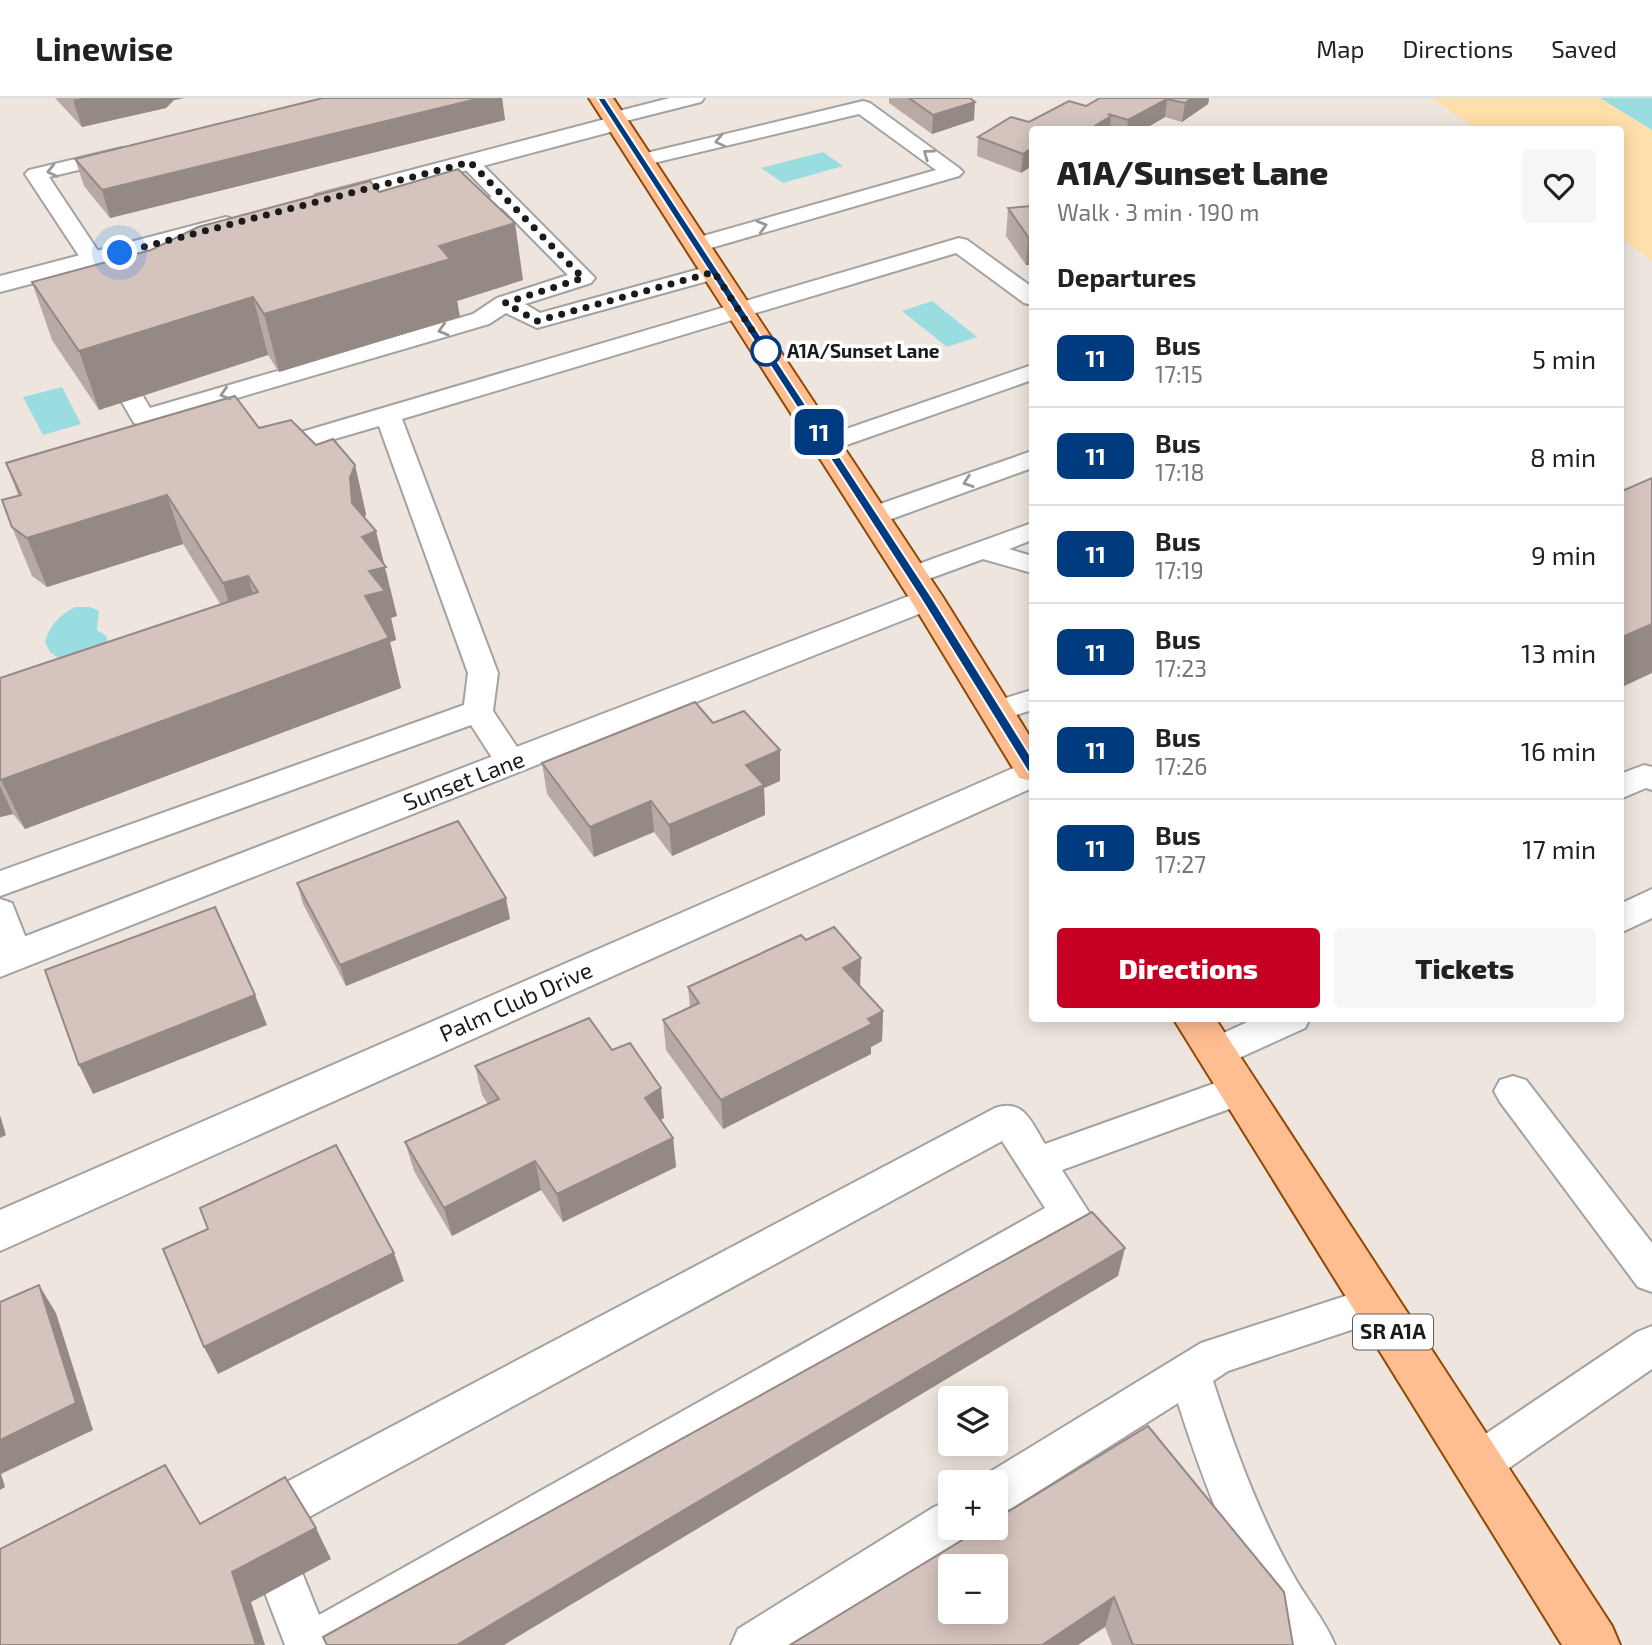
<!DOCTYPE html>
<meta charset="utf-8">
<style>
:root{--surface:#fff;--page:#f6f6f6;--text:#222;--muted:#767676;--line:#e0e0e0;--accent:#c50022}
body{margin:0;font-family:"Exo 2",sans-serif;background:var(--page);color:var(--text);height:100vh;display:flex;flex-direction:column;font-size:26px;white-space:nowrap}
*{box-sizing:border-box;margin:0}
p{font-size:23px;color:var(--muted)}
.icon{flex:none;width:38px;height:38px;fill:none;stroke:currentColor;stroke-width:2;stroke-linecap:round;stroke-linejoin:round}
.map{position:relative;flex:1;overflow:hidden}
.panel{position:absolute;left:1029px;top:28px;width:595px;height:896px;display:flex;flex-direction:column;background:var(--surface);border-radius:7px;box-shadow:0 4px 18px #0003}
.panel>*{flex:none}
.badge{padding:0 14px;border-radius:10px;font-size:24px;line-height:46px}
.controls{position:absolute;left:938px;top:1288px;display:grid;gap:14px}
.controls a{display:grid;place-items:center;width:70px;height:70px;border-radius:7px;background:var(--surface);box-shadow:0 4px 18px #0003;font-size:35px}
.you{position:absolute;width:35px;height:35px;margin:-18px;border:5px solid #fff;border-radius:50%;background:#1a73e8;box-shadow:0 0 0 10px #1a73e833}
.map>.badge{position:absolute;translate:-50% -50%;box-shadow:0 0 0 4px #fff}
h2{padding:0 28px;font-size:26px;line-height:63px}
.round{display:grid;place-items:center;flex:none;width:74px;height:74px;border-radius:7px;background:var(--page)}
.overview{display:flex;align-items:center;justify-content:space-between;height:119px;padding:0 28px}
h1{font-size:33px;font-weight:800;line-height:52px}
.button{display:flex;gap:14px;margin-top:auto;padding:14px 28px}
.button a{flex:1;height:80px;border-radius:7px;background:var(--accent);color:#fff;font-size:28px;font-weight:800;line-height:80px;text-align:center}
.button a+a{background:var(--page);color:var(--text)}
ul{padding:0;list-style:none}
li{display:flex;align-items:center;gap:21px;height:98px;padding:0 28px;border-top:2px solid var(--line)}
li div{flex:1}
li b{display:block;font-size:26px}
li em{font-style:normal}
li .badge{min-width:77px;font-weight:700;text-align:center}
header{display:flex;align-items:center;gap:42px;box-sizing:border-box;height:98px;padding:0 35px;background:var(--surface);border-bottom:2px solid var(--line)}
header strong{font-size:33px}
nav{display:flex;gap:38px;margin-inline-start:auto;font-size:24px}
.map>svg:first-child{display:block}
.sand{fill:#ffe0ab}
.water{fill:#99dde1}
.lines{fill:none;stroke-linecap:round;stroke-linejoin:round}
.lane-casing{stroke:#a2a2a2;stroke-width:4}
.street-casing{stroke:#a2a2a2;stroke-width:4}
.primary-casing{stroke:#914800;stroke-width:4}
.lane{fill:#fff;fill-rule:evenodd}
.street{fill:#fff;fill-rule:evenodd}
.primary{fill:#ffbd92;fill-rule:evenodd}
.wall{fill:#b7a9a3}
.shaded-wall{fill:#958985}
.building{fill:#d5c4be;stroke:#958985;stroke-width:2;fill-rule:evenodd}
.oneway{stroke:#989898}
.line{fill:#003b80;stroke:#fff;stroke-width:2}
.walk{stroke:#1b1b1b;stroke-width:7;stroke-dasharray:0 12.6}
.stop-dot{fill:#fff;stroke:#003b80;stroke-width:3.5}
.labels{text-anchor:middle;stroke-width:7;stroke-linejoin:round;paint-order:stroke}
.far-stop-label{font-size:19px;font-weight:bold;fill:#1b1b1b;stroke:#fff;text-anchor:start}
.shield{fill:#fff;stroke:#5f5f5f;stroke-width:2}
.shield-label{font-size:21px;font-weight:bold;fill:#1b1b1b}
.street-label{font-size:23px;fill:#1b1b1b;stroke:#fff}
</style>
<header>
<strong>Linewise</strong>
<nav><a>Map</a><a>Directions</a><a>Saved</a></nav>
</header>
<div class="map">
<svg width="1652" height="1547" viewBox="0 0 1652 1547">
<rect width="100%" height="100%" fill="#eee6de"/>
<path class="sand" d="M1431,0H1600L1652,32V163L1621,140L1620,32L1476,31Z"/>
<g class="water">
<path d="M1600,0H1652V32Z"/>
<path d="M823,54L843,68L783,85L761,70Z"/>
<path d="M932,203L977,239L947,249L902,213Z"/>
<path d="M62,289L81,326L43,337L23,299Z"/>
<path d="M75,509H90L99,513L97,532L106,538L110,551L65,565L50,554L45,544C50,526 59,518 75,509Z"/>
</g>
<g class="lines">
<g class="lane-casing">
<g id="lane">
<path d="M670,0H704L701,4L614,26L607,24L604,20L607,16Z"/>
<path d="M863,3L870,5L959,70L963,74L959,78L697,154L689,152L686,147L689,142L936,72L859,16L641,68L634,66L631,62L634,58Z"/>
<path d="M122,50L129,52L132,56L129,60L49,79L104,162L101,167H85L25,76L29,72Z"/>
<path d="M469,58L476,60L595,180L591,185L525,206L540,215L714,167L722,169L725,174L722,179L537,230L506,215L489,226L152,325L143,328L134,325L98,263L101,258L110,256L119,258L150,310L473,216L497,200L568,177L502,110L452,124L444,122L441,117L444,112L492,99L458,64L462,60Z"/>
<path d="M959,140L967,142L1032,189V207L1024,205L956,155L402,321L498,575L493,613L527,664L522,672L511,675L500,672L471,627L0,798V773L464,607L468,575L379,328L273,359L264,357L260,351L264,345Z"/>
<path d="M1032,267V282L835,351L826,354L817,351L813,346L817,341Z"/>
<path d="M1032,353V370L883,424L873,426L863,424L859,418L863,412Z"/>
<path d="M1032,425V442L1009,451L1032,458V475L983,461L912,487L902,484L898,478L902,472Z"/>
<path d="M1032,592V612L997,623L986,620L982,613L986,606Z"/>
<path d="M1644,667L1652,669V692L1646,690L1620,701V676Z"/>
<path d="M1652,791V820L1620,835V806Z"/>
<path d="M0,801L12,805L33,858L28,867L16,871L4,867L0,860Z"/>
<path d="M1256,920H1310L1305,930L1228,965L1215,970L1202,965L1197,955L1202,945Z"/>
<path d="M1238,977L1251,981L1257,992L1251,1003L1062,1072L1090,1116L1084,1128L357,1547H285L237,1422L243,1407L995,1010C1024,1000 1031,1024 1045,1046ZM1002,1043L1045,1110L319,1517L285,1432Z"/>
<path d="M1513,978L1526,982L1652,1145V1194L1638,1189L1500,1004L1494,993L1500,982Z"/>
<path d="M1376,1188L1390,1193L1396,1206L1390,1219L1228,1273L1213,1283C1235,1351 1260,1420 1296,1482C1309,1504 1325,1523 1335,1547H1285C1238,1473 1204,1388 1178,1305L1012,1410L996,1416V1384H979L980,1380L1201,1245Z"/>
<path d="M1652,1228V1271L1493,1381L1478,1387L1463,1381L1456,1366L1463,1351L1637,1234Z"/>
<path d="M950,1402V1430H970L966,1439L796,1547H731L738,1531L934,1409Z"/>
</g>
</g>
<g class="street-casing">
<g id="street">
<path d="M617,18L625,20L629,25L625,30L325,110L316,107L312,102L316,97Z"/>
<path d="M226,119L235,122L239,127L235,132L0,194V178Z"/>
<path d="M927,491L939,494L944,501L939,508L0,879V848Z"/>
<path d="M1032,662V690L0,1153V1112Z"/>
</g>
</g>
<g class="primary-casing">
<g id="primary">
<path d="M589,0H613L944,501L1032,642V683L1019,680L910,501Z"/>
<path d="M1173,920H1215L1612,1528L1620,1547H1562Z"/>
</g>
</g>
<use href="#lane" class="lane"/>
<use href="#street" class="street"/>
<use href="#primary" class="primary"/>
</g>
<g class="wall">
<path d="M55,0H184L174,2L166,10L82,29Z"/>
<path d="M323,0H502L505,22L110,120L84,88L75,61Z"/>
<path d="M889,0H970L974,22L932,36L889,5Z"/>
<path d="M1100,0H1209L1208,6L1182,24L1165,19L1143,32H1032V68L1021,75L977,58L978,39L1086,8Z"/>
<path d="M379,94L523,182L457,203L460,219L279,274L268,257L99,312L52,242L32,184Z"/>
<path d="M1032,108L1026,167L1006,138L1008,110Z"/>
<path d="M259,330L316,347L355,367L366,416L365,420L384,467L397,518L391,520L396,542L390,544L401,590L25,731L13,716L0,719V580L221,507L183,446L47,489L32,478L12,429L18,397L6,365Z"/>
<path d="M713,625L780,652V683L764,690L765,717L672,758L654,734L594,759L547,696L542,665Z"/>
<path d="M297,785L510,821L346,888L303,806Z"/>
<path d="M688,889H860L883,913L882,943L871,949V956L723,1031L666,952L663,922L690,909Z"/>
<path d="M612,952L664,1020L660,1022L673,1040L676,1069L563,1124L541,1092L452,1138L414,1073L405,1044L488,1006L482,997L475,968Z"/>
<path d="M982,1430L1293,1547H1112L1105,1529Z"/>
</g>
<g class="shaded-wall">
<path d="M82,0H184L174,2L166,10L82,29L73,2Z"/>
<path d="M481,0H502L505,22L110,120L102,92Z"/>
<path d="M1192,0H1209L1208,6L1182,24L1185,5Z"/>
<path d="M1167,1L1165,19L1143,32H1127L1128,22Z"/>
<path d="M975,4L974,22L932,36L933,17Z"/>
<path d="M1111,18L1110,32H1088Z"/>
<path d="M1032,50V68L1021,75L1023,56Z"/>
<path d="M515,125L523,182L457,203L460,219L279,274L264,216L439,148Z"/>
<path d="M1028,139H1032V167H1026Z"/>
<path d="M253,199L268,257L99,312L79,253Z"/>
<path d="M355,367L366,416L361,429L376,433L397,518L391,520L396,542L390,544L401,590L25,731L1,682L365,498L350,380Z"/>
<path d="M167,397L183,446L47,489L27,440Z"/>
<path d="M248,478L262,527L238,535L223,485Z"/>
<path d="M1652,526V575L1620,590V540Z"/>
<path d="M780,652V683L764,690L765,717L672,758L669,727L746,667Z"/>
<path d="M0,688L13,716L0,719Z"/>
<path d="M651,703L654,734L594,759L590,729Z"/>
<path d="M506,800L510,821L346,888L340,867Z"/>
<path d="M861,860L860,891L843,870Z"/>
<path d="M255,897L267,927L93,996L79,967Z"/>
<path d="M883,913L882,943L871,949V956L723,1031L721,1002Z"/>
<path d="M661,990L664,1020L648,1029L645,1000Z"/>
<path d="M0,1017L6,1037L0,1040Z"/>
<path d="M673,1040L676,1069L563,1124L557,1096Z"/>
<path d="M535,1063L541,1092L452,1138L444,1110Z"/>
<path d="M1125,1150L1118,1178L504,1547H457Z"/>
<path d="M394,1155L404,1183L218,1276L204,1249Z"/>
<path d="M39,1187L56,1215L93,1332L1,1376L5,1389L0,1392V1342Z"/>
<path d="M316,1430L331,1461L251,1504L265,1547H256L232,1474Z"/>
<path d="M1114,1499L1105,1529L1078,1547H1042Z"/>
</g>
<g class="building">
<path d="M323,0H481L102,92L75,61Z"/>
<path d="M909,0H970L975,4L933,17Z"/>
<path d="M1100,0H1192L1185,5L1167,1L1128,22L1108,16L1111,18L1088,32H1032V50L1023,56L978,39L1011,19L1029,24L1069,3L1086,8Z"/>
<path d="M458,71L515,125L439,148L450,161L264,216L253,199L79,253L32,184L151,152L198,129L370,83L379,94Z"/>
<path d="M1032,108V139H1028L1008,110Z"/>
<path d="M235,298L259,330L291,322L316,347L333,341L355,367L350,380L352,405L376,433L362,439L386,469L369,473L385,493L365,498L389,540L1,682L0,680V580L258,494L248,478L223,485L167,397L27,440L12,429L2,402L21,397L6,365Z"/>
<path d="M1652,380V526L1620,540V394Z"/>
<path d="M695,604L713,625L744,613L780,652L746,667L764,687L669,727L651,703L590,729L542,665Z"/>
<path d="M458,723L506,800L340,867L297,785Z"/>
<path d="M215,809L255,897L79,967L45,872Z"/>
<path d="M834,829L861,860L843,870L883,913L868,921L872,926L721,1002L663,922L699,905L688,889L801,837L806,842Z"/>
<path d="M589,920L612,952L630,945L661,990L645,1000L673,1040L557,1096L535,1063L444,1110L405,1044L499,1001L475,968Z"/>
<path d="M336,1047L394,1155L204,1249L163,1151L208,1131L200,1110Z"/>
<path d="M1092,1114L1125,1150L457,1547H327L323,1539Z"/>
<path d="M39,1187L76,1305L0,1342V1204Z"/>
<path d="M1148,1328L1284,1494L1293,1547H1133L1114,1499L1042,1547H790L982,1430H996V1421ZM950,1468H996V1514H950Z"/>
<path d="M165,1367L200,1426L285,1379L316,1430L232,1474L256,1547H0V1451Z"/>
</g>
<defs><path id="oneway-chevron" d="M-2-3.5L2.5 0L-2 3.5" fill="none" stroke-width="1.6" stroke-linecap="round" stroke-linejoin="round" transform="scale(1.75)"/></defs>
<g class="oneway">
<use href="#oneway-chevron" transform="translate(720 43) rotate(167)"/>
<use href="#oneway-chevron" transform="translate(928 56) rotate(-144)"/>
<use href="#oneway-chevron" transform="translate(52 73) rotate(167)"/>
<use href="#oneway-chevron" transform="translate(762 128) rotate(-16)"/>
<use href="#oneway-chevron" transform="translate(443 232) rotate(164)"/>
<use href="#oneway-chevron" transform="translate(225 296) rotate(164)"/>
<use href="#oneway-chevron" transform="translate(968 384) rotate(161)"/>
</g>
<path class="line" d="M597,0H605L933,501L1037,668V674H1028L921,501Z"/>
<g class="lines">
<path class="walk" d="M120,155L470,64L583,180L505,205L537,223L714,174L768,257L766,253"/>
</g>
<circle class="stop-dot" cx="766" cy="253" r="14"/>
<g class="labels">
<g class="far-stop-label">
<text x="787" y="260">A1A/Sunset Lane</text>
</g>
<rect class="shield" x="1353" y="1216.5" width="80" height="35" rx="5"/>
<g class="shield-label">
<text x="1393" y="1241">SR A1A</text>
</g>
<g class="street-label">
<text transform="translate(464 683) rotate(-21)" y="8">Sunset Lane</text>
<text transform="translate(516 904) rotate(-24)" y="8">Palm Club Drive</text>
</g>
</g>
</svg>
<div class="controls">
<a><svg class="icon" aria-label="layers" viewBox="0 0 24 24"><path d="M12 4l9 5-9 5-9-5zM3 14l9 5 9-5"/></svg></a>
<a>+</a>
<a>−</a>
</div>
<div class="you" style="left:120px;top:155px"></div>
<b class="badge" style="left:819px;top:334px;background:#003b80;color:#fff">11</b>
<section class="panel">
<div class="overview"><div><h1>A1A/Sunset Lane</h1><p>Walk · 3 min · 190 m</p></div><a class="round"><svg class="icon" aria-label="heart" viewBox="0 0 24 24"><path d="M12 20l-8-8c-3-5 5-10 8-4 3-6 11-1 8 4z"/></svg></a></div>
<h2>Departures</h2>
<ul>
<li><span class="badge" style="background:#003b80;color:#fff">11</span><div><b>Bus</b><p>17:15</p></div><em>5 min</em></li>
<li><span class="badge" style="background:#003b80;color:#fff">11</span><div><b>Bus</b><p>17:18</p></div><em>8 min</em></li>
<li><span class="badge" style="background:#003b80;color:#fff">11</span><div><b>Bus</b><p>17:19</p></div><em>9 min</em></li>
<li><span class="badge" style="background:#003b80;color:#fff">11</span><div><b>Bus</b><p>17:23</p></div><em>13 min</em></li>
<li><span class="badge" style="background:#003b80;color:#fff">11</span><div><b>Bus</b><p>17:26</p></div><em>16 min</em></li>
<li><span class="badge" style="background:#003b80;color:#fff">11</span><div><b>Bus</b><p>17:27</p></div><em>17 min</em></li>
</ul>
<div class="button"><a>Directions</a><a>Tickets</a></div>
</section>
</div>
